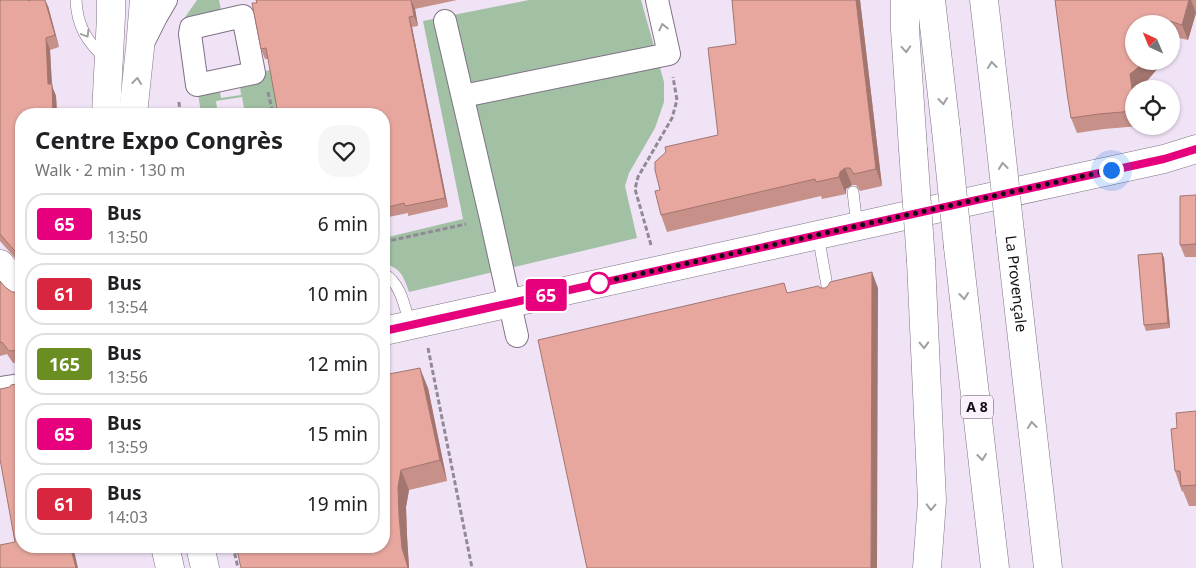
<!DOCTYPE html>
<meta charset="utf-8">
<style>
:root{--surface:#fff;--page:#f6f6f6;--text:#202124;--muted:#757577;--line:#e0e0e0}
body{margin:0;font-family:"Noto Sans",sans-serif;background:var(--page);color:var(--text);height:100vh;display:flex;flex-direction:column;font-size:19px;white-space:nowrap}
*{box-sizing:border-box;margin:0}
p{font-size:16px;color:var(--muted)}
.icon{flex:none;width:28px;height:28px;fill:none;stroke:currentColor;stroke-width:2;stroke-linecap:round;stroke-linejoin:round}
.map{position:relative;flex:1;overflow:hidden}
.side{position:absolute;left:15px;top:108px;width:375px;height:445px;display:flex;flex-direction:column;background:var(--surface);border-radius:20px;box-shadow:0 1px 4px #0004}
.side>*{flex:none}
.badge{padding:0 10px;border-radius:4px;font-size:18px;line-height:32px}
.needle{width:32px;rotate:316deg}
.tools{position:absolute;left:1125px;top:15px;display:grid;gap:10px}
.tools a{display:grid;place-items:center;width:55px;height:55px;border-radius:50%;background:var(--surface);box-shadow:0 1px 4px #0004;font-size:25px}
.you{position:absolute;width:25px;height:25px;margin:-12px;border:4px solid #fff;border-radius:50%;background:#1a73e8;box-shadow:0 0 0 8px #1a73e833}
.map>.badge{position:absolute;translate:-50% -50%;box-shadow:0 0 0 2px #fff}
.round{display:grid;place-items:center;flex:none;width:52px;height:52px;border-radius:20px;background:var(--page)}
.summary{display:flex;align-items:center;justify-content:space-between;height:85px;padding:0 20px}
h1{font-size:24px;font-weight:700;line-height:38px}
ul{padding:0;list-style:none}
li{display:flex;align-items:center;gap:15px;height:62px;margin:0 10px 8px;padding:0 10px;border:2px solid var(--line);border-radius:20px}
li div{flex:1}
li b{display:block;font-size:19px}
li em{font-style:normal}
li .badge{min-width:55px;font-weight:700;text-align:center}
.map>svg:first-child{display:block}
.green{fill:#a1c0a4}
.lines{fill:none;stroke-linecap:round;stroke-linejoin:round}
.lane-casing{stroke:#7e7283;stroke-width:12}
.street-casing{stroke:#7e7283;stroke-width:24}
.secondary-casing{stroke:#7e7283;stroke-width:29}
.primary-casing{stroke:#7e7283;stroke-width:29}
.highway-casing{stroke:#7e7283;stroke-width:29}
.path{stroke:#928996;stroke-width:3;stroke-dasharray:5 2.5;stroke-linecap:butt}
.lane{stroke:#fff;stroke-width:11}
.street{stroke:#fff;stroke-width:22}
.secondary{stroke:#fff;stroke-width:28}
.primary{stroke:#fff;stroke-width:28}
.highway{stroke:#fff;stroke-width:28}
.highway-bridge-casing{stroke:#7e7283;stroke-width:29;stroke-linecap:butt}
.highway-bridge{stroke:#fff;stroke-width:28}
.wall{fill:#c79089}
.shaded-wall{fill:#a2756f}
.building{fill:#e7a79f;stroke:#a2756f}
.oneway{stroke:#a09fa1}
.line-casing{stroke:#fff;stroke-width:11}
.line{stroke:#e6007e;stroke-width:8}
.walk{stroke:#120e14;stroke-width:5;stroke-dasharray:0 9}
.stop-dot{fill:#fff;stroke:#e6007e;stroke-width:2.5}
.labels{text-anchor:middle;stroke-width:4.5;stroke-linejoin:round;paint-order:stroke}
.shield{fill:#faf2fe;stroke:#58525a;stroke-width:1}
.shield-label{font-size:14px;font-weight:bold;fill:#120e14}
.street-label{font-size:15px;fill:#120e14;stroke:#faf2fe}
</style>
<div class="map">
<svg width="1196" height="568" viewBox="0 0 1196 568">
<rect width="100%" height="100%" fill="#f0e3f6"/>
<g class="green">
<path d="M197,0H219L223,20L179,26Z"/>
<path d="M529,0H641L664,82V102L655,128L629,173L625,186L637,238L409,292C403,275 401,269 384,263V238L463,219L423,21Z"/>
<path d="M271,70L280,114H245L242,97L216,101L218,114H201L197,85L218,81L221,98L241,95L239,76Z"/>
</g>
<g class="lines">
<g class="lane-casing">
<g id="lane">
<path d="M76,0C77,26 87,42 106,59"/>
<path d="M853,192L857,226"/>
<path d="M818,235L829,297"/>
<path d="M384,274C401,283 405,308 410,325"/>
</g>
</g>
<g class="street-casing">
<g id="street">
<path d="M243,16L254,73L197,85L190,34L191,28Z"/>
<path d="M445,21L491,219L517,336"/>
<path d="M143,43L156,17L166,0"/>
<path d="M463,96L669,54L657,0"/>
<path d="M0,388L21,385"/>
</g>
</g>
<g class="secondary-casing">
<g id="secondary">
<path d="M0,264L21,289"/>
<path d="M384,331L1058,182L1164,159L1196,149"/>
</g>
</g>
<g class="primary-casing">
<g id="primary">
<path d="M106,114L111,16V0"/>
<path d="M133,114L140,48L144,0"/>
<path d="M165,546L170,568"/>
<path d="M200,546L205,568"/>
</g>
</g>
<g class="highway-casing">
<g id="highway">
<path d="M905,0V29L913,149"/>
<path d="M931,0L946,130"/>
<path d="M984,0L997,113"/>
<path id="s1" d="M1010,232L1048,568"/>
<path d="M958,247L995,568"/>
<path d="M921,261L932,501L927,568"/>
</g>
</g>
<g class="path">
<path d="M268,92L273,114"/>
<path d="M179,102L180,114"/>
<path d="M384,242L466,224"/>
<path d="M651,245L635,189L638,177L672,118L677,100L673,77"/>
<path d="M428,348L472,568"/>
<path d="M233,546L238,568"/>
</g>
<use href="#lane" class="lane"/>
<use href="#street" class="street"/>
<use href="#secondary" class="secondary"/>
<use href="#primary" class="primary"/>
<use href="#highway" class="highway"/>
<g class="highway-bridge-casing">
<g id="highway-bridge">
<path d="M997,113L1010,232"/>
<path d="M946,130L958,247"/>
<path d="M913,149L921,261"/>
</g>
</g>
<use href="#highway-bridge" class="highway-bridge"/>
</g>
<g class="wall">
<path d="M0,0L48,6L59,47L50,50L52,86L56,96L57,114H21V265L0,241Z"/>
<path d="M256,0H457L415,9L418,26L412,27L448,207L408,216V213L384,218V114L267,59H265L261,49Z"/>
<path d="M732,0H860L882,186L860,191L856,185H852L846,189V194L822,199L821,196L667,232L661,215L660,190L718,135L736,44Z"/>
<path d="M1055,0H1196V13L1188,40L1171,36V24H1134L1158,68L1146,82L1134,89V126H1140L1104,129L1077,133L1071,118Z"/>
<path d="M1196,195V257H1185L1180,245Z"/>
<path d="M1162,253L1164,258L1170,328L1146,331L1144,325Z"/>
<path d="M0,281L5,287L12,292H21V362L13,363L7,354L0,356Z"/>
<path d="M428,388L447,481L409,490L406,507L407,536L409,568H241Z"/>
<path d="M1196,411V506H1189L1183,491L1182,492L1175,471L1177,428Z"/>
</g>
<g class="shaded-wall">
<path d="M45,0L48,6L59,47L55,35Z"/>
<path d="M411,0L415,9L418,26L414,16Z"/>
<path d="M856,0H860L882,186L876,169Z"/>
<path d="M1189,0H1191L1196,13L1188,40L1182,25Z"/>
<path d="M409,17L412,27L448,207L445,198Z"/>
<path d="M46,38L50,50L52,86L56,96L57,114H53L48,84Z"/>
<path d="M1145,61H1161L1158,68L1146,82L1136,89H1134V103L1130,74Z"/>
<path d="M845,168L852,185L846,189V194L839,177L840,172Z"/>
<path d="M1162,253L1164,258L1170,328L1168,323Z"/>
<path d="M872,272L878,288L877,568H871Z"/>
<path d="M420,368L428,388L447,481L440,460Z"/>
<path d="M401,470L409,490L406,507L407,536L409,568H408L402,548L399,516L398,487Z"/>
<path d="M70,546H73L78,568H76Z"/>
</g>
<g class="building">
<path d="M0,0H28V1L31,0H45L55,35L46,38L48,84H52L53,114H21V258L0,234Z"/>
<path d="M256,0H411L414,16L409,17L445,198L405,206L404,203L384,208V114H278L266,48L261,49L252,3H257Z"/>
<path d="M732,0H856L876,169L854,174L850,168H845L840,172L839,177L816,182L815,179L661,215L655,191L660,190L655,170V162L666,152L665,147L718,135L708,48L736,44Z"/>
<path d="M1055,0H1189L1182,25L1163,19L1162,24H1134V61H1145L1140,66L1130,74L1134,103V111L1099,114L1071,118L1067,93Z"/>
<path d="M1196,195V244L1180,245V196Z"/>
<path d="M1162,253L1168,323L1144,325L1138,255Z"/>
<path d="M872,272L871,568H587L538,340L784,283L787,293L818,286L821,288H825L828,286L830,282Z"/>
<path d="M0,281L5,287L12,292H21V350L9,351L2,342L0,343Z"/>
<path d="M420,368L440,460L401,470L398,487L399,516L402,548L408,568H241L236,546H384V375Z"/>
<path d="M21,383V546H70L76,568H0V545L15,542L0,459V389L10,387L11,385Z"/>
<path d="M1196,411V485L1181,486L1180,471H1175L1171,429L1177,428L1176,413Z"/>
</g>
<defs><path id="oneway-chevron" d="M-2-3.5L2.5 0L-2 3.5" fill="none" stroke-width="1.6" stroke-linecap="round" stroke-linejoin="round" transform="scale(1.25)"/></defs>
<g class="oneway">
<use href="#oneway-chevron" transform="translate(663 27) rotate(-103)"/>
<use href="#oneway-chevron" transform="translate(86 34) rotate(59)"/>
<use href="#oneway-chevron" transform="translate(906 49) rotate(86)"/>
<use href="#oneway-chevron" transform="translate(992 65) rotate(-96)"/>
<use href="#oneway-chevron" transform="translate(137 81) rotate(-84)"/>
<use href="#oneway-chevron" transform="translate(943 101) rotate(84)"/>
<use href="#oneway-chevron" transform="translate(1003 166) rotate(-96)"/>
<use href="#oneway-chevron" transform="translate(964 296) rotate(83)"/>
<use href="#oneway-chevron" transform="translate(924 345) rotate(88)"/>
<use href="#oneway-chevron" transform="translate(1032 425) rotate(-96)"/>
<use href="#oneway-chevron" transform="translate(982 457) rotate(83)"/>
<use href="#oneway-chevron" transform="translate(931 507) rotate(92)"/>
</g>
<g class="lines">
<g class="line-casing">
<path id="line" d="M384,331L1058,182L1164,159L1196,149"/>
</g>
<use href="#line" class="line"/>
<path class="walk" d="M599,283L1111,170"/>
</g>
<circle class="stop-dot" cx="599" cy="283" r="10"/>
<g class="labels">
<rect class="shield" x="961" y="395.5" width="32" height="23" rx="4"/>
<g class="shield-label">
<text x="977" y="412">A 8</text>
</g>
<g class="street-label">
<text dy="5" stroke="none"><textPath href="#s1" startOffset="52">La Provençale</textPath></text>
</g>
</g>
</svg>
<div class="tools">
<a><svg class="needle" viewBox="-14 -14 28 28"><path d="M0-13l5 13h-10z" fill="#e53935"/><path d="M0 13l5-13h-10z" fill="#757577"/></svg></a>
<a><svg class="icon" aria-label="locate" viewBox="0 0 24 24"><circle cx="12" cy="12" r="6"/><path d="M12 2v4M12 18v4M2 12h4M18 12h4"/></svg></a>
</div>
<div class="you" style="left:1111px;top:170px"></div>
<b class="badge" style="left:546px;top:295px;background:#e6007e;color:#fff">65</b>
<section class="side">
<div class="summary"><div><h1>Centre Expo Congrès</h1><p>Walk · 2 min · 130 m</p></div><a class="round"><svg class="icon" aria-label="heart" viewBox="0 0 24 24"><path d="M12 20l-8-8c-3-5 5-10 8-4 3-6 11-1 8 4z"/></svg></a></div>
<ul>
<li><span class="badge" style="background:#e6007e;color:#fff">65</span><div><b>Bus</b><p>13:50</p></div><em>6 min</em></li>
<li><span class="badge" style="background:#d7263d;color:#fff">61</span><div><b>Bus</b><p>13:54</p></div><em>10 min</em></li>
<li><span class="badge" style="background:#6b8e23;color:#fff">165</span><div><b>Bus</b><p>13:56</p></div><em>12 min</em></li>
<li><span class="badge" style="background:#e6007e;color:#fff">65</span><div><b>Bus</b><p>13:59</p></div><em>15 min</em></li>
<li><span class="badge" style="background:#d7263d;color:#fff">61</span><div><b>Bus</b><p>14:03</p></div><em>19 min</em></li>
</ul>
</section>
</div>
